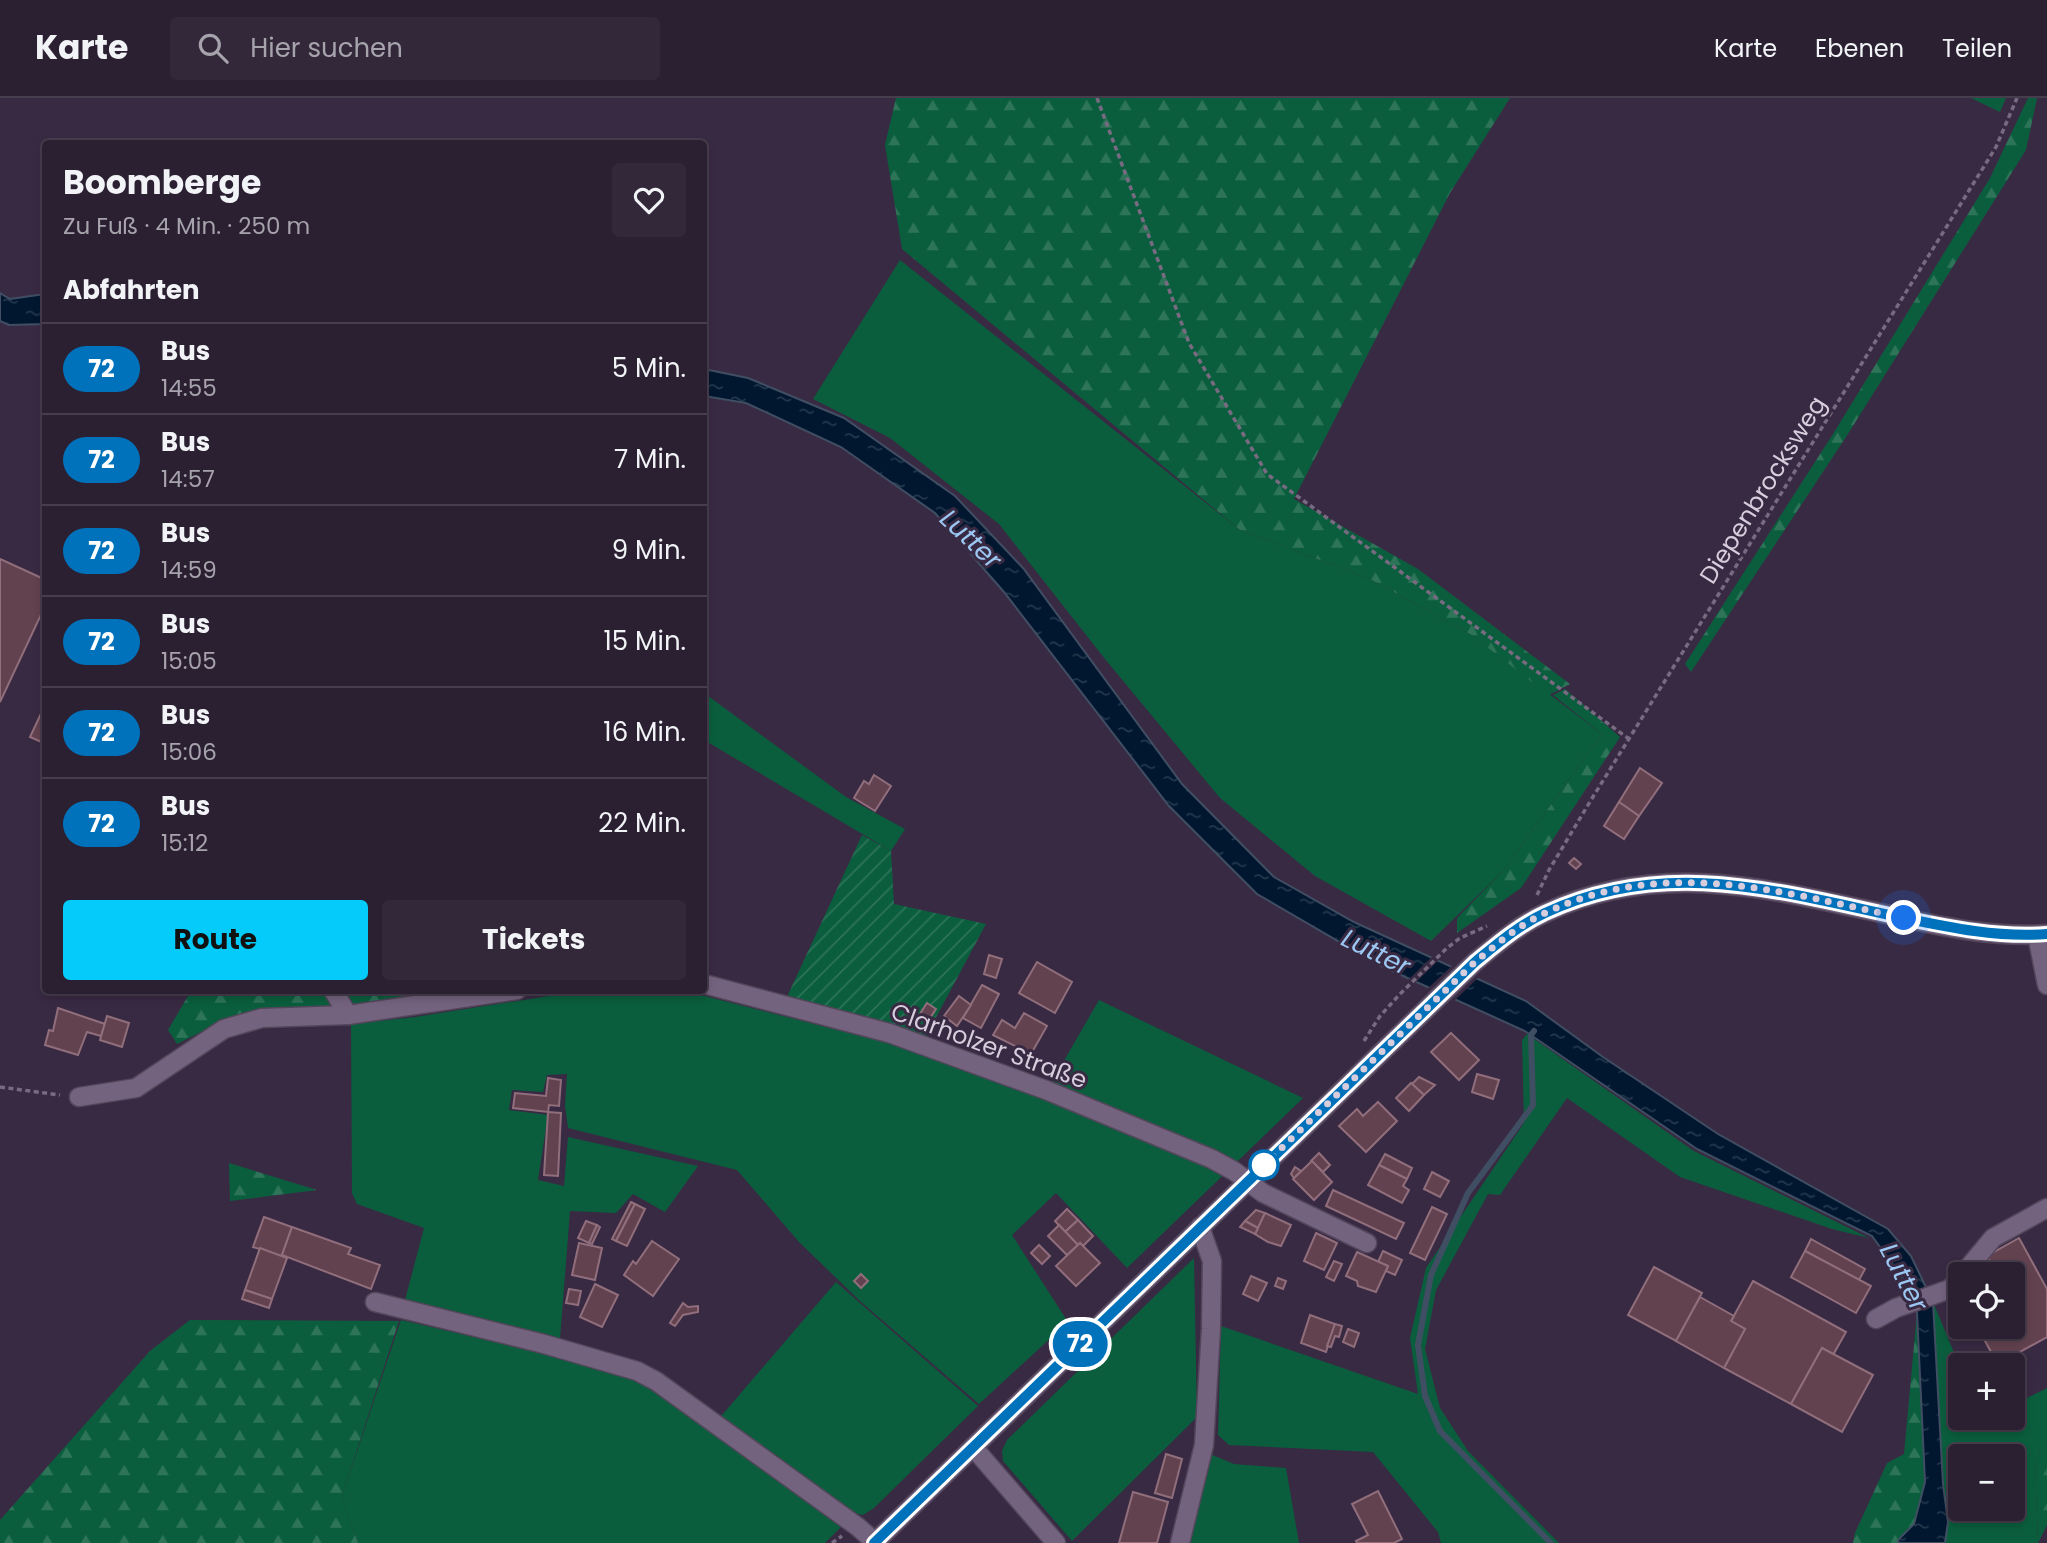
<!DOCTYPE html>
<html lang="de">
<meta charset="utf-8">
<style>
:root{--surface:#2b2032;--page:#33283a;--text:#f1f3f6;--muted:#a6a3ac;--line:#473e4d;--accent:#04cbf9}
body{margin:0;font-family:Poppins,sans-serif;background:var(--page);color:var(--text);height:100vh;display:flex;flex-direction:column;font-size:26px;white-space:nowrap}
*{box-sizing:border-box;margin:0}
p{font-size:23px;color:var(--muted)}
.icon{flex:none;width:38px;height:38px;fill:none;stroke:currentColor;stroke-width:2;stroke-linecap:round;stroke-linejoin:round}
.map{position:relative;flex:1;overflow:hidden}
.sheet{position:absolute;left:42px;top:42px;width:665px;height:854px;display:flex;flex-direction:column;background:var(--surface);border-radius:7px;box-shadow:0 4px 10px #0003,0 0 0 2px var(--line)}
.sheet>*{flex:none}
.badge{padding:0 14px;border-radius:23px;font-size:24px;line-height:46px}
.fabs{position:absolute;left:1948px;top:1164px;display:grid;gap:14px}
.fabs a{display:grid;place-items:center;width:77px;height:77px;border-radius:7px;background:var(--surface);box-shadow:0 4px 10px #0003,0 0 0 2px var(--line);font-size:35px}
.you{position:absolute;width:35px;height:35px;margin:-18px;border:5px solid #fff;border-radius:50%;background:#1a73e8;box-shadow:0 0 0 10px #1a73e833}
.map>.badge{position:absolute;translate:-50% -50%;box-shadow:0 0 0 4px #fff}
h2{padding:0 21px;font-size:26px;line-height:63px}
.round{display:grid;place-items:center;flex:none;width:74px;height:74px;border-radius:7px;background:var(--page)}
.summary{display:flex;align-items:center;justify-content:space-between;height:119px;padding:0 21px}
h1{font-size:33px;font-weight:700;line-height:52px}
.button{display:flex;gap:14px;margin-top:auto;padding:14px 21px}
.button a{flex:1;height:80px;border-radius:7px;background:var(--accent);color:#111;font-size:28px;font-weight:700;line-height:80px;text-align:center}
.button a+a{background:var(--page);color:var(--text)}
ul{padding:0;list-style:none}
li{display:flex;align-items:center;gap:21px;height:91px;padding:0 21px;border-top:2px solid var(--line)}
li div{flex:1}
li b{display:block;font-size:26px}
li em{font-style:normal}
li .badge{min-width:77px;font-weight:700;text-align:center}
header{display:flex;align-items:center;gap:42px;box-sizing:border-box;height:98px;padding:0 35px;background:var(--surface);border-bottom:2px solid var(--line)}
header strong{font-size:33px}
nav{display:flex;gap:38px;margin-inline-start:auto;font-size:24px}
.search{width:490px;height:63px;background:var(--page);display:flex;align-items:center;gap:18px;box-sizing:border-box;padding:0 24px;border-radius:7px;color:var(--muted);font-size:26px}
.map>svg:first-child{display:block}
.green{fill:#0a5e3d;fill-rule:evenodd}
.forest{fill:url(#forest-firs)}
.garden{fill:url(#garden-furrows)}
.water{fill:url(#water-ripples);stroke:#404e63;stroke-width:2}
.pier{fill:#392a43}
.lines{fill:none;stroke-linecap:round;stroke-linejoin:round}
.stream{stroke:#404e63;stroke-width:6}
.building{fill:#62424f;stroke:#916e7b;stroke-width:2}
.minor-casing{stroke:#53465b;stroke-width:21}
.path{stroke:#786b81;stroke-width:3.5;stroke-dasharray:5 3.5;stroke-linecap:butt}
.minor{stroke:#74637f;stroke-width:18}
.line-casing{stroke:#fff;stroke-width:16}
.line{stroke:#0072bc;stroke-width:10}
.walk{stroke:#d7cddd;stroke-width:7;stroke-dasharray:0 12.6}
.stop-dot{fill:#fff;stroke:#0072bc;stroke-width:3.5}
.labels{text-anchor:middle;stroke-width:6;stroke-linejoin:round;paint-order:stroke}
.street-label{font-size:24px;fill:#d7cddd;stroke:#392a43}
.water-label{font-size:26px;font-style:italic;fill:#9bc7f2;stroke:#392a43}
</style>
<header>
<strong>Karte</strong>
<div class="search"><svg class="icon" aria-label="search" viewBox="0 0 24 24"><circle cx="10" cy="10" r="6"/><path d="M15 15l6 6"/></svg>Hier suchen</div>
<nav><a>Karte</a><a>Ebenen</a><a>Teilen</a></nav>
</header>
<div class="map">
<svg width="2047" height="1445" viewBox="0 0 2047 1445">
<defs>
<pattern id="forest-firs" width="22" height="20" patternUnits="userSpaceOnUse" patternTransform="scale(1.75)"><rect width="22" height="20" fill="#0a5e3d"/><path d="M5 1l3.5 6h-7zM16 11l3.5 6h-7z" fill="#2d7459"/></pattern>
<pattern id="garden-furrows" width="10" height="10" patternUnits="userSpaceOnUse" patternTransform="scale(1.75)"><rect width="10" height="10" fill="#0a5e3d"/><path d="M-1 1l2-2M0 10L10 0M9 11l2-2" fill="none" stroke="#2d7459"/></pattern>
<pattern id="water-ripples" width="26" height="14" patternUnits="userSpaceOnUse" patternTransform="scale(1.75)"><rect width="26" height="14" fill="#00172f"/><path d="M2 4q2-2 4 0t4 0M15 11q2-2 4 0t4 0" fill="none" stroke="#24384d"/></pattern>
</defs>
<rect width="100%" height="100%" fill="#392a43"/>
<g class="green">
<path d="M900,162L1240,432L1370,481L1470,536L1602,636L1503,773L1431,843L1315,778L1220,700L1105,561L999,426L890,340L813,301Z"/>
<path d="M704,595L846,699L905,731L891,753L704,642Z"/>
<path d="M581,893H685L920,953L1043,999L1099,902L1303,1000L1127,1170L1056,1095L1012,1137L1068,1224L979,1306L860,1203L799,1144L737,1072L568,1030L565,1007L567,976L547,977L543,994L512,992L509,1012L548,1017L538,1082L564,1088L568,1039L698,1068L665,1114L633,1096L616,1115L570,1113L560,1241L404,1206L424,1130L357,1106L352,1095L351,926L415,919Z"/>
<path d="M1527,936L1694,1053L1869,1140L1832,1131L1680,1079L1567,1000L1500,1097L1488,1096L1436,1192L1425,1251L1440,1310L1468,1353L1559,1445H1441L1438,1434L1373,1354L1229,1347L1218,1337L1221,1228L1418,1296L1410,1240L1426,1170L1524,1025L1522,942Z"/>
<path d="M1194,1160L1197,1319L1072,1443L1003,1363L1002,1353L1007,1342Z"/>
<path d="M836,1184L978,1308L874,1410L863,1417L847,1414L717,1323Z"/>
<path d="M1933,1204L1960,1269V1320H1981L1982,1322L1987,1320H2012L2013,1307L2047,1290V1343L2035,1363L2038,1445H1945L1948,1424L1943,1386ZM1960,1358H2012V1410H1960Z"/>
<path d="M401,1222L635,1277L837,1421L841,1429L825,1445H358L342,1398Z"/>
<path d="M1210,1356L1234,1366L1286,1370L1299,1445H1190Z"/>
</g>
<g class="forest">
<path d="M896,0H1510L1450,95L1294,401L1418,471L1570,586L1549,597L1470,536L1370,481L1240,432L902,151L885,47Z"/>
<path d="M1971,0H2006L2000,14Z"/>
<path d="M2028,0H2037L2026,52L1846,339L1691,574L1685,566L1833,336L1990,80Z"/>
<path d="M1565,591L1620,639L1521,790L1457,835V820L1503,773L1602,636L1553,597Z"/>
<path d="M191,893H472L262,916L219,925L177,946L168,932Z"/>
<path d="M229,1065L317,1092L230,1103Z"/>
<path d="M1917,1215L1925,1384L1914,1426L1898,1441L1899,1445H1853L1855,1435L1887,1365L1904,1356Z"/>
<path d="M190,1222L399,1223L342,1398L358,1445H0V1422L150,1253Z"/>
<path d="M2047,1343V1427L2038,1445L2035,1363Z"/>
</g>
<path class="garden" d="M862,737L891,753L894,806L986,826L925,940L786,901Z"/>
<g class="water">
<path d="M0,195L10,201L45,196V226L9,227L0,223Z"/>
<path d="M704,271L748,280L844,320L955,398L1023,470L1182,686L1274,779L1354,824L1526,903L1603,959L1718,1036L1888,1131L1911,1158L1933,1204L1943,1386L1948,1424L1945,1445H1899L1898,1442L1914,1426L1925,1384L1917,1215L1910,1190L1872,1138L1697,1051L1525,933L1381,868L1257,796L1169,708L1004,494L935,415L841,349L746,305L704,298Z"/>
</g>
<g class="pier">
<path d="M1434,857L1441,860L1413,887L1406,884Z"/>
<path d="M1454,866L1480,878L1453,904L1426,892Z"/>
</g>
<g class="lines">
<path class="stream" d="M1534,933L1531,937L1533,1007L1468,1095L1431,1177L1418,1247L1425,1298L1440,1333L1551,1445"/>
</g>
<g class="building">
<path d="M0,461L46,482V506L0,604Z"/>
<path d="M46,605V646L30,639Z"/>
<path d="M1640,670L1662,685L1639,718L1619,704Z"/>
<path d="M874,677L891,688L875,713L854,700L864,683L869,686Z"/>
<path d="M1619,704L1639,718L1624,741L1604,728Z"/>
<path d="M1574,760L1581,766L1576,771L1569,765Z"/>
<path d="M989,857L1002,861L996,880L984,876Z"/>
<path d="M1037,864L1072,884L1055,915L1019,895Z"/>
<path d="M982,887L999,896L981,930L963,920Z"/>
<path d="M959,898L971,907L957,928L944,918Z"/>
<path d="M927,905L936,911L927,925L918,919Z"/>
<path d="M58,910L105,926L101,938L87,934L78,957L45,947L49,932L53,933Z"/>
<path d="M1024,915L1047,928L1031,956L993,937L1002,922L1015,930Z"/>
<path d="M107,918L129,925L122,949L100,942Z"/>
<path d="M1451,935L1479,962L1459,982L1431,954Z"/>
<path d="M1477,976L1499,982L1493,1001L1472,994Z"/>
<path d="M1419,979L1435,987L1424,997L1412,986Z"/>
<path d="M548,980L561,982L559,1008L549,1007L548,1014L513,1010L515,995L546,998Z"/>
<path d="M1411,985L1424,997L1409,1013L1396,1000Z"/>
<path d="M1378,1004L1397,1023L1366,1054L1339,1028L1357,1011L1363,1018Z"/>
<path d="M548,1014L561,1015L558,1078L544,1077Z"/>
<path d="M1319,1055L1330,1067L1323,1074L1311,1063Z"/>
<path d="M1385,1056L1412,1070L1407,1081L1379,1067Z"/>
<path d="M1312,1063L1332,1084L1314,1102L1293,1081Z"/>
<path d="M1379,1067L1407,1081L1403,1088L1409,1092L1402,1105L1368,1087Z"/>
<path d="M1295,1069L1301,1073L1294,1080L1291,1076Z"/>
<path d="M1432,1074L1449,1083L1440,1099L1424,1091Z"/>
<path d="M1333,1092L1404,1125L1396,1141L1326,1108Z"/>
<path d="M631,1104L635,1106L616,1143L612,1141Z"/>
<path d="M635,1106L645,1111L627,1148L616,1143Z"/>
<path d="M1432,1109L1447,1116L1425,1162L1410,1155Z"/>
<path d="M1067,1111L1078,1122L1065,1134L1055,1123Z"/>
<path d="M1256,1112L1265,1115L1258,1130L1245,1123Z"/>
<path d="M1265,1115L1291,1127L1281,1148L1268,1144L1255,1136Z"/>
<path d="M264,1119L292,1129L282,1157L287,1160L253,1149Z"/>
<path d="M1078,1122L1093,1138L1083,1148L1080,1145L1078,1147L1065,1134Z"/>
<path d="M586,1123L597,1127L589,1145L578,1140Z"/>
<path d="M1245,1123L1258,1130L1255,1136L1240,1129Z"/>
<path d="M597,1127L600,1129L592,1146L589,1145Z"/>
<path d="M1059,1127L1078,1147L1067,1157L1048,1138Z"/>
<path d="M292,1129L351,1150L348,1156L380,1167L371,1191L282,1157Z"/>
<path d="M1316,1135L1337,1145L1324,1172L1304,1163Z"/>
<path d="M2019,1140L2047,1191V1239L2011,1259L2015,1266L1998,1267L1977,1228H2012V1218L2018,1215L2012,1206V1176H1997L1987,1158Z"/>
<path d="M1811,1141L1865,1171L1859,1182L1805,1153Z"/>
<path d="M652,1143L679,1161L653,1198L624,1177L633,1163L636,1166Z"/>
<path d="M579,1145L602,1150L595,1182L572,1177Z"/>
<path d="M1080,1145L1100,1165L1076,1188L1056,1168Z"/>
<path d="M1039,1147L1050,1158L1042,1166L1031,1155Z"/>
<path d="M260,1150L287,1160L272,1201L245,1192Z"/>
<path d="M1383,1153L1402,1162L1395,1177L1386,1173L1388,1168L1378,1164Z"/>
<path d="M1805,1153L1871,1188L1856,1215L1791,1179Z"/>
<path d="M1357,1154L1388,1168L1376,1194L1358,1188L1357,1183L1346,1178Z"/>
<path d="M1334,1163L1342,1166L1334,1183L1326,1179Z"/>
<path d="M1654,1169L1702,1195L1676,1243L1628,1217Z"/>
<path d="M861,1176L868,1183L861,1190L854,1183Z"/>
<path d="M1251,1178L1267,1185L1258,1203L1243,1196Z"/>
<path d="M1278,1180L1286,1183L1283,1191L1275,1188Z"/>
<path d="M1753,1183L1846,1234L1833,1257L1822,1250L1791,1306L1724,1270L1745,1231L1731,1223Z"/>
<path d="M595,1186L618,1197L602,1229L580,1219Z"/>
<path d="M569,1191L581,1193L578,1207L566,1205Z"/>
<path d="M245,1192L272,1201L269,1210L242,1201Z"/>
<path d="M1700,1199L1734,1218L1731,1223L1745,1231L1724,1270L1676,1243Z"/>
<path d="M683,1205L688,1209L698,1208V1214L683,1217L675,1228L670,1225Z"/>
<path d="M1310,1217L1335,1226L1326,1254L1301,1245Z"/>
<path d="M1335,1226L1342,1228L1339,1239L1335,1238L1331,1249L1327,1248Z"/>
<path d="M1348,1231L1359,1235L1354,1249L1343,1244Z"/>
<path d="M1822,1250L1873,1277L1842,1334L1791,1306Z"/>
<path d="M1166,1356L1182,1361L1172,1400L1155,1395Z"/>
<path d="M1378,1393L1402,1441L1394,1445H1357L1356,1443L1368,1437L1352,1406Z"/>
<path d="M1133,1394L1168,1404L1157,1445H1119Z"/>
</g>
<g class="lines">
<g class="minor-casing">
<g id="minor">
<path d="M2037,837L2047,887"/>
<path d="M704,886L889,935L1046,992L1212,1061L1234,1073L1263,1095L1367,1145"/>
<path d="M333,892L348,917"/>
<path d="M79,999L136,990L224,931L262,920L348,917L517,892"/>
<path d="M1963,1176L1993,1140L2047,1110"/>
<path d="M375,1204L544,1246L637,1273L656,1283L858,1429L875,1444"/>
<path d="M1876,1221L1896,1210L1950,1191L1960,1179"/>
<path d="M973,1349L1056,1445"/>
<path d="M874,1445L1475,864C1497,846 1519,827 1545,815C1662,760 1774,792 1894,818C1943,829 1996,840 2047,836"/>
<path d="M1180,1445L1204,1347L1211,1231L1212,1163L1200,1129"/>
</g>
</g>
<g class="path">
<path d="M1097,0L1189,245L1267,376L1629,641"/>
<path d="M1537,797L1549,772L1591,702L1996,49L2017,0"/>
<path d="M1364,943L1380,918L1400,896L1447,850L1460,840L1487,828"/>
<path d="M0,989L60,997"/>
<path d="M832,1445L842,1438"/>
</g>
<use href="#minor" class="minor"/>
</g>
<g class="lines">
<g class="line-casing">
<path id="line" d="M874,1445L1475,864C1497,846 1519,827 1545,815C1665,759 1777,793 1899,819C1947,829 1998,840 2047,836"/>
</g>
<use href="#line" class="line"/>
<path class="walk" d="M1264,1067L1475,864C1497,846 1519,827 1545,815C1666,758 1781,794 1904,820"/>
</g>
<circle class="stop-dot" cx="1264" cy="1067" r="14"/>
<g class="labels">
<g class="street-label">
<text transform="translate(1763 392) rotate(-58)" y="8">Diepenbrocksweg</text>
<text transform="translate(989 948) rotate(20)" y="8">Clarholzer Straße</text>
</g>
<g class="water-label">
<text transform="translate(971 441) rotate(43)" y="9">Lutter</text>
<text transform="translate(1376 854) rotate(26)" y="9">Lutter</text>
<text transform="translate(1904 1179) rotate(62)" y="9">Lutter</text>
</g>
</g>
</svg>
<div class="fabs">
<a><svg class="icon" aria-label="locate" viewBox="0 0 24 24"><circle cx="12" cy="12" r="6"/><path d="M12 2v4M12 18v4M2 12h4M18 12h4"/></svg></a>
<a>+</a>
<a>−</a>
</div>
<div class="you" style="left:1904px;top:820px"></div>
<b class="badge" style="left:1080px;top:1246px;background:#0072bc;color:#fff">72</b>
<section class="sheet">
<div class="summary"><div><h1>Boomberge</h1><p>Zu Fuß · 4 Min. · 250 m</p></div><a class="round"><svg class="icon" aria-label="heart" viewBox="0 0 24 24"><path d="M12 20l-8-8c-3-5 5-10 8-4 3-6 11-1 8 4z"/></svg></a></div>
<h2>Abfahrten</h2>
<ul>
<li><span class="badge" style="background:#0072bc;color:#fff">72</span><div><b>Bus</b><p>14:55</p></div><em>5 Min.</em></li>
<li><span class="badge" style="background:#0072bc;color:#fff">72</span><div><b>Bus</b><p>14:57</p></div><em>7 Min.</em></li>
<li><span class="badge" style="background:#0072bc;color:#fff">72</span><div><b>Bus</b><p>14:59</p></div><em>9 Min.</em></li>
<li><span class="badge" style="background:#0072bc;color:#fff">72</span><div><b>Bus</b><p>15:05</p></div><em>15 Min.</em></li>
<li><span class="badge" style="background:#0072bc;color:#fff">72</span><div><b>Bus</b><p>15:06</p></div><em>16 Min.</em></li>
<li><span class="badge" style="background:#0072bc;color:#fff">72</span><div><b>Bus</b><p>15:12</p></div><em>22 Min.</em></li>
</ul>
<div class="button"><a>Route</a><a>Tickets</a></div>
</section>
</div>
